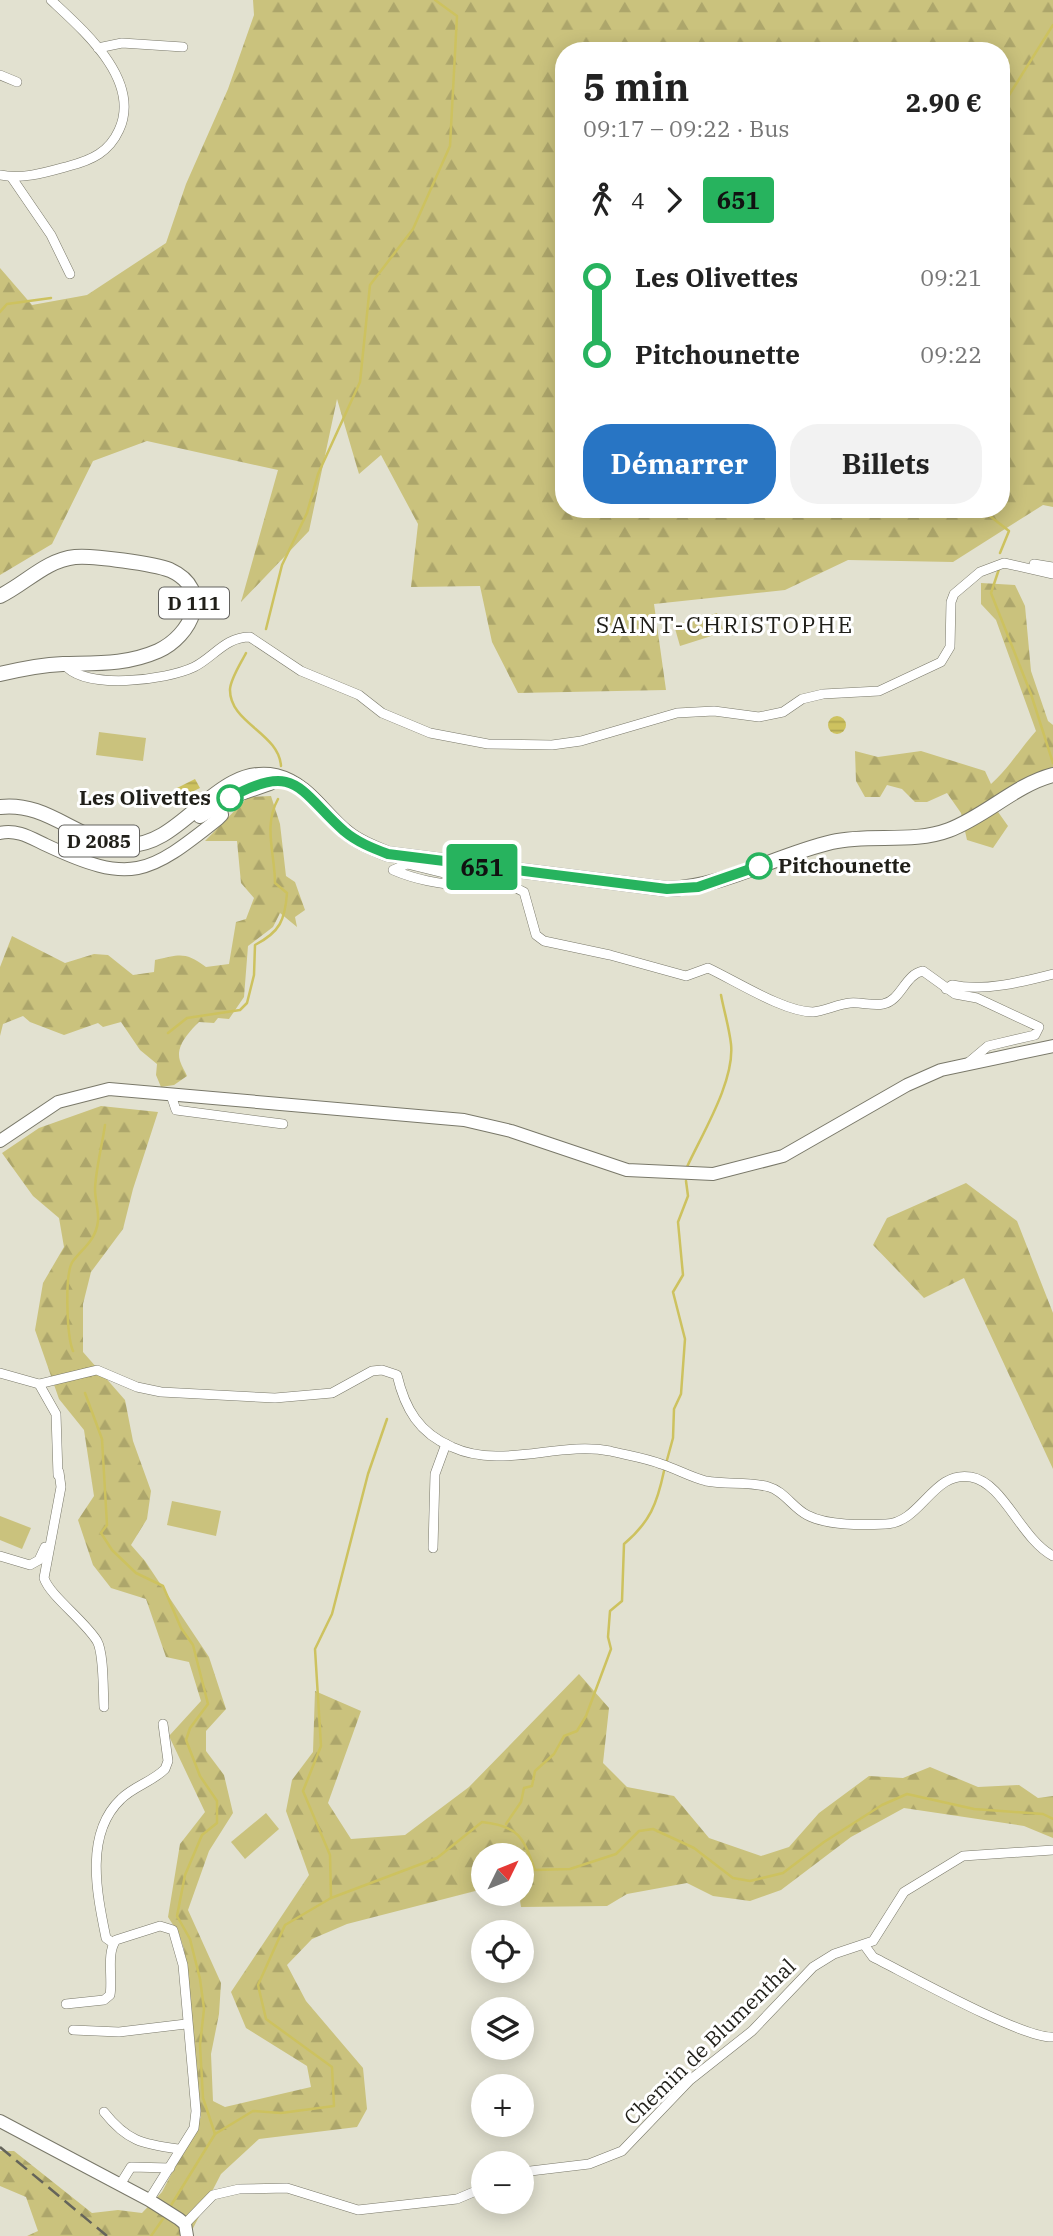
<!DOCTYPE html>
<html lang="fr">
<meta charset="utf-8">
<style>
:root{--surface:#fff;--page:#f2f2f2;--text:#222;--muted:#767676;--accent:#2875c4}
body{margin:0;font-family:"IBM Plex Serif",serif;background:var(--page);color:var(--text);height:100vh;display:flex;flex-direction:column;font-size:26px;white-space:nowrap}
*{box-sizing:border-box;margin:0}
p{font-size:23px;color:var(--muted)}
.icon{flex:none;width:38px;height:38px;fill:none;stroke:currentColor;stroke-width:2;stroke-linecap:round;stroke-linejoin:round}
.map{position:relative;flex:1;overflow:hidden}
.drawer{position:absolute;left:555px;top:42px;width:455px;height:476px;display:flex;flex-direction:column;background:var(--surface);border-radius:28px;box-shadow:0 4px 18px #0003}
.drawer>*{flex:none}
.badge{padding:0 14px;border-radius:5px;font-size:24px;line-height:46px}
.needle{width:46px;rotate:47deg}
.tools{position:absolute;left:471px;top:1843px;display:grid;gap:14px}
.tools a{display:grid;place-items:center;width:63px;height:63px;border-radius:50%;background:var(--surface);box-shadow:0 4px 18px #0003;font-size:35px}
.map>.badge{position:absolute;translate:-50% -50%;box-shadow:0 0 0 4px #fff}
.legs{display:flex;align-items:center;gap:10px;height:77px;padding:0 28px;font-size:23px}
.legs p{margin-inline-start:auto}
.overview{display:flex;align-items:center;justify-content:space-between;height:119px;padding:0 28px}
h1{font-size:38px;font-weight:700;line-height:52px}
.cta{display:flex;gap:14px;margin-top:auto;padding:14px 28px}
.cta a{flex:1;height:80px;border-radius:28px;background:var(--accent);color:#fff;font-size:28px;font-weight:700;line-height:80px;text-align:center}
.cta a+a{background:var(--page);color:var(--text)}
ul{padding:0 28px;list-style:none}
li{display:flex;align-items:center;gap:24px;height:77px;font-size:26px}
li i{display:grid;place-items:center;width:10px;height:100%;margin:0 9px;background:currentColor}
li i::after{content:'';width:18px;height:18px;margin:-9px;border:5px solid;border-radius:50%;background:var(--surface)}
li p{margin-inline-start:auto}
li:first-child i{background:linear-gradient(#0000 50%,currentColor 0)}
li:last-child i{background:linear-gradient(currentColor 50%,#0000 0)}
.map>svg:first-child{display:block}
.forest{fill:url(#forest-firs);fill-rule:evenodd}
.park{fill:#cac27d}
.water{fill:url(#water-rules)}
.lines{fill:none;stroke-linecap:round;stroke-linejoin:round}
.stream{stroke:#cdc25f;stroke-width:2.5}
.street-casing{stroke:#797869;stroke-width:10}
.secondary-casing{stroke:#797869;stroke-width:14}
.primary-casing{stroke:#797869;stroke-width:16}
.street{stroke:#fff;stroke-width:9}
.secondary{stroke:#fff;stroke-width:12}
.primary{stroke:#fff;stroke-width:14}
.rail{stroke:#65645a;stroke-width:2.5;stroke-dasharray:14 7;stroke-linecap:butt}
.line-1-casing{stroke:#fff;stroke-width:16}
.line-1{stroke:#27b35e;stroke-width:10}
.stop-1-dot{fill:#fff;stroke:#27b35e;stroke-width:3.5}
.labels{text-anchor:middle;stroke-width:6;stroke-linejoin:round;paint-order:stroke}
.shield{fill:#fff;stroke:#63625e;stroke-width:2}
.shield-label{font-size:19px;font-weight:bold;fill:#201f19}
.stop-label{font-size:21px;font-weight:bold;fill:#201f19;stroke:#fff;text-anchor:end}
.street-label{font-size:21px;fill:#201f19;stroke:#fff}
.neighbourhood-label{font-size:23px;letter-spacing:2px;fill:#201f19;stroke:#fff}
</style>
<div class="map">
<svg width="1053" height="2236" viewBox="0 0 1053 2236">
<defs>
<pattern id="forest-firs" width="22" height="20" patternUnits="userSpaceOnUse" patternTransform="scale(1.75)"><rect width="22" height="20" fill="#cac27d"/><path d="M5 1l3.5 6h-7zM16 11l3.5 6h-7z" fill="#ada66b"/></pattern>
<pattern id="water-rules" width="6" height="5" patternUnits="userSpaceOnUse" patternTransform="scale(1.75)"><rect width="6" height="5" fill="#cdc25f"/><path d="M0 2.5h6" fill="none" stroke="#b0a652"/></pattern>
</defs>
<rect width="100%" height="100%" fill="#e2e1d0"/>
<g class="forest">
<path d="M253,0H1053V507L1043,505L953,562L848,560L785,590L654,604L666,690L518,693L492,642L480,586L411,587L418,524L381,455L359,474L337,399L309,531L241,602L278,470L147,441L93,461L52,544L0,575V268L32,305L87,295L166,243L186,184L228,89L254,15ZM564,51H1001V509H564Z"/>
<path d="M981,583L1015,585L1025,606L1031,671L1048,721L1053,725V767L1024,779L991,802L1008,826L993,848L967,840L961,813L947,793L927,802H915L902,789L887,785L880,797H865L856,781L855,751L878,757L921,751L985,771L991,784C1010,767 1019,750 1036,731L996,620L981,604Z"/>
<path d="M271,796L280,824L286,876L295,882L305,910L295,917L297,927L280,913L273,927L248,946L244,997L229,1019L218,1018L214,1023L199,1022C190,1031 175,1046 180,1061C182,1067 185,1071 187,1076L174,1085L161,1087L156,1075L157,1064L140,1050L121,1022L103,1027L98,1023L64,1035L30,1022L23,1016L3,1024L0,1036V967L12,936L65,963L94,954L108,955L133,975L154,972L155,960C180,955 184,951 206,967L229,964L236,922L246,919L254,898L241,883L237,841H205L248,797Z"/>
<path d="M101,1106L158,1112L133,1189L123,1229L91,1272L83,1304V1352L125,1400L133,1441L151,1491L147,1519L131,1545L145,1561L209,1657L226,1709L206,1731V1751L224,1775L233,1813L209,1851L188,1910L221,1983L219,2014L211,2054L213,2101L225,2107L311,2087L307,2066L246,2028L231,1992L309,1875L286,1811L292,1780L313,1752L315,1691L361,1711L328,1803L351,1839L405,1835L469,1787L579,1674L609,1708L603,1763L627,1787L674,1796L709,1838L761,1856L789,1847L819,1813L869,1776L903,1778L930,1767L978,1787L1019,1785L1038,1798L1053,1796V1838L1024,1826L904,1808L851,1837L781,1890L750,1901L713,1896L687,1883L627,1894L607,1906L521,1907L519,1894H522V1855H483V1889L347,1924L312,1939L287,1965L306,2001L363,2068L367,2109L357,2127L259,2139L221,2174L189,2236H27L38,2231L26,2197L0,2186V2151H14L92,2213L118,2210L142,2213L162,2192L201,2117L184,1949L179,1934L168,1917L180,1844L205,1812L169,1736L201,1701L189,1662L166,1657L146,1599L111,1588L93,1565L78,1520L94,1496L84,1430L59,1399L35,1330L43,1283L64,1247L59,1218L33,1196L2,1153L39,1128Z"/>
<path d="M966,1183L1017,1221L1053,1313V1469L964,1278L924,1298L873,1245L887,1218Z"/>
</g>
<g class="park">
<path d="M717,613L724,632L680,646L674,625Z"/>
<path d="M99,732L146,738L143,761L96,755Z"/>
<path d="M172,1501L221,1511L216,1536L167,1525Z"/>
<path d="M0,1516L31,1528L22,1549L0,1540Z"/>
<path d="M266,1813L279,1829L245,1859L231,1842Z"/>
</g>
<g class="water">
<circle cx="837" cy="725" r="9"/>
<path d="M195,779L200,788L179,798L175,789Z"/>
</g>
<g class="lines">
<g class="stream">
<path d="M1001,108L1053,25"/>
<path d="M0,312L7,304L51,298"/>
<path d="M981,509L1009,531L1000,553"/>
<path d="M999,569L991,593L1031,694L1053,763"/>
<path d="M266,629L282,565L307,513L318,474L360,382L370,285L413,229L450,146L457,16L435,0"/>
<path d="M246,653C241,663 231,678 230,689C229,723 279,733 281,766"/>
<path d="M168,1033L187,1018L240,1010L247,1003L254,975L255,945C280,932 285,920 287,893L275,883C275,854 263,826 278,799"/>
<path d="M687,1167C702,1134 735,1081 731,1044C729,1027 724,1011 721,995"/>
<path d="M73,1351C67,1337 64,1273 73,1261C83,1248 96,1240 98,1221C99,1211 95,1200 95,1189C96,1168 102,1146 105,1125"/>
<path d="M85,1393L102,1439L107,1525L101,1533L112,1550L136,1573L163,1586L181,1628L193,1645L208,1704L190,1728L186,1740L200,1776L217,1801V1823L202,1835L185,1875L177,1916L190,1939L200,1979L204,2009L200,2045L203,2098L215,2134"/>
<path d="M667,1460L673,1438L674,1409L681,1394L685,1339L673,1292L683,1275L678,1222L688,1196L686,1181"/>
<path d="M506,1824L521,1802L524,1788L532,1786L535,1771L554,1754L564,1736L577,1731L586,1716L611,1649L608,1637L610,1611L622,1601L624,1544C650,1522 657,1504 664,1471"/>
<path d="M331,1898L330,1855L303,1791L321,1746L315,1649L332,1614L368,1474L387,1419"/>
<path d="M170,2207L215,2134L253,2111L281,2113L334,2106L332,2067L266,2019L258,1985L285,1925L331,1898L437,1858L482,1822C519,1826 523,1837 535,1870L570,1869L616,1854L639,1831L653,1829L694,1848L733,1878L750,1881L783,1873L824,1842L882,1805L907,1794L974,1809L1043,1814L1053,1819"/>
<path d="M151,2236L165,2216"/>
</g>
<g class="street-casing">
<g id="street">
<path d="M98,48L122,43L183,47"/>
<path d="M0,75L17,82"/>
<path d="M0,175C22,180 47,172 69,166C92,160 109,152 119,130C142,80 83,30 51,0"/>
<path d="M12,178L51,235L70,274"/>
<path d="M1034,564L1053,567"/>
<path d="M64,664C84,691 167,680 194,667C214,657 225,637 250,637L301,671L359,695L382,713L430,733L488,744L552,745L581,741L677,713L714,711L759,717L783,712L802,699L823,694L879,691L941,662L950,647L951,602L954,594L980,572L1004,563L1053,574"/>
<path d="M471,865L469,871L460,877L407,864L393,870C414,879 441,885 464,885C486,885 504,880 524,892L536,935L544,941L610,955L686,976L708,968C736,981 784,1012 813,1012C825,1011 838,1004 850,1003C861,1002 873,1006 883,1004C901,1001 905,974 923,971L955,994L977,998L1039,1027L1035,1035L988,1046L969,1062"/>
<path d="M946,989L952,985C983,992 1022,982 1053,974"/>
<path d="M171,1095L176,1110L283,1124"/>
<path d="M0,1373L39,1384L97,1370L137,1387L161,1392L275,1398L332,1393L372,1371L382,1370L397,1375C405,1409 419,1433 452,1447C502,1470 558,1441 610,1451C626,1455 646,1458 661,1464C677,1469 690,1477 706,1481C726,1485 749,1481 769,1487C784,1491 793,1508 807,1515C828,1526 863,1525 886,1524C921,1523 933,1470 971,1477C1004,1483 1020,1538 1053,1556"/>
<path d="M39,1384L56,1414L58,1475"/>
<path d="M59,1472L61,1487L44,1578C50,1596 84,1620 97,1641C104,1653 103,1691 104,1707"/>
<path d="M433,1548L435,1474L446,1444"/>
<path d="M0,1556L30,1565L39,1560L45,1547"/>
<path d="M113,1943L106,1938C97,1894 84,1834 121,1799C134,1786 152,1782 165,1769L168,1761L163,1724"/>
<path d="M865,1946L873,1957C907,1974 1023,2039 1053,2037"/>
<path d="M66,2004L104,2000L110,1995C113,1979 106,1953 116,1940L160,1926L173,1930L183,1965L196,2111L194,2128L149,2200"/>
<path d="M73,2030L119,2032L186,2024"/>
<path d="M104,2112C127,2141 142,2144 178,2149"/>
<path d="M522,2172L589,2164L622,2151L690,2080L752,2031L813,1967L834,1954L873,1941L904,1892L963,1856L1053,1850"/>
<path d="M121,2183L131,2167L170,2168"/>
<path d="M185,2224L213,2195L239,2189L287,2188L358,2210L457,2199L483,2188"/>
</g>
</g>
<g class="secondary-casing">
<g id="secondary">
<path d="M0,833C17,829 31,838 46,845C131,885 148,875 218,819L222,815L220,804"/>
<path d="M0,1141L58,1102L109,1089L464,1120L511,1131L627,1170L713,1174L783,1156L907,1085L941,1070L1053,1046"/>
<path d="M0,2121L149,2200L179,2219L185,2224L187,2236"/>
</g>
</g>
<g class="primary-casing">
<g id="primary">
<path d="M0,596C25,584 46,560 75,557C92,555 155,564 170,570C214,590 191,636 158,651C126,665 96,663 63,664C42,665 21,669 0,674"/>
<path d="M0,807C48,801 79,843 125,845C183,848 215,763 276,776C308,784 322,812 346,832C358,842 373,848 388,854L667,889C725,887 776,855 832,842C870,833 912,844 949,830C986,816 1015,785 1053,775"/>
<path d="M200,816L238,794L270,783"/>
</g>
</g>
<use href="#street" class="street"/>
<use href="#secondary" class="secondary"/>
<use href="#primary" class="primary"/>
<path class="rail" d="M0,2147L107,2236"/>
</g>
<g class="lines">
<g class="line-1-casing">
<path id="line-1" d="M230,798C296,760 300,792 344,831C357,842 372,848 388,854L667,889L698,887L759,866"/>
</g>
<use href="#line-1" class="line-1"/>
</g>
<g class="stop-1-dot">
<circle cx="230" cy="798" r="12"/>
<circle cx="759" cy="866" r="12"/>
</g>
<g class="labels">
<g class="shield">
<rect x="159" y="587.5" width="70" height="31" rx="5"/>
<rect x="59" y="825.5" width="80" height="31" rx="5"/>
</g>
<g class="shield-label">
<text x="194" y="610">D 111</text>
<text x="99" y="848">D 2085</text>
</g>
<g class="stop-label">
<text x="211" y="805">Les Olivettes</text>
<text x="778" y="873" text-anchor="start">Pitchounette</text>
</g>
<g class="street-label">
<text transform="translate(710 2042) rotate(-44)" y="7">Chemin de Blumenthal</text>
</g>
<g class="neighbourhood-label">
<text x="725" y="633">SAINT-CHRISTOPHE</text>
</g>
</g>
</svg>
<div class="tools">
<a><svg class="needle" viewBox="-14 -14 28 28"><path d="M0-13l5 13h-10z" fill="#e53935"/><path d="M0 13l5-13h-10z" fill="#767676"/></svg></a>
<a><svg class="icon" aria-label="locate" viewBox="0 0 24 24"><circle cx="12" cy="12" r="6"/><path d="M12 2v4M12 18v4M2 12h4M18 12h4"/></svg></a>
<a><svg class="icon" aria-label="layers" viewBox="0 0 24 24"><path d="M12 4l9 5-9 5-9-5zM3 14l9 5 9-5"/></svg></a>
<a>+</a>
<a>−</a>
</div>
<b class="badge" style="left:482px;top:867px;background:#27b35e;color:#111">651</b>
<section class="drawer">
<div class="overview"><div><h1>5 min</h1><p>09:17 – 09:22 · Bus</p></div><b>2.90 €</b></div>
<div class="legs"><svg class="icon" aria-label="walk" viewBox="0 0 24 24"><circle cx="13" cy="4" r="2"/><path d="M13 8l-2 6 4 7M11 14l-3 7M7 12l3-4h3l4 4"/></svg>4<svg class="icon" aria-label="forward" viewBox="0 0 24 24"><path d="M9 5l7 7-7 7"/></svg><b class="badge" style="background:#27b35e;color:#111">651</b></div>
<ul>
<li><i style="color:#27b35e"></i><b>Les Olivettes</b><p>09:21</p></li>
<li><i style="color:#27b35e"></i><b>Pitchounette</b><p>09:22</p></li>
</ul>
<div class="cta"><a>Démarrer</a><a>Billets</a></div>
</section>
</div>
